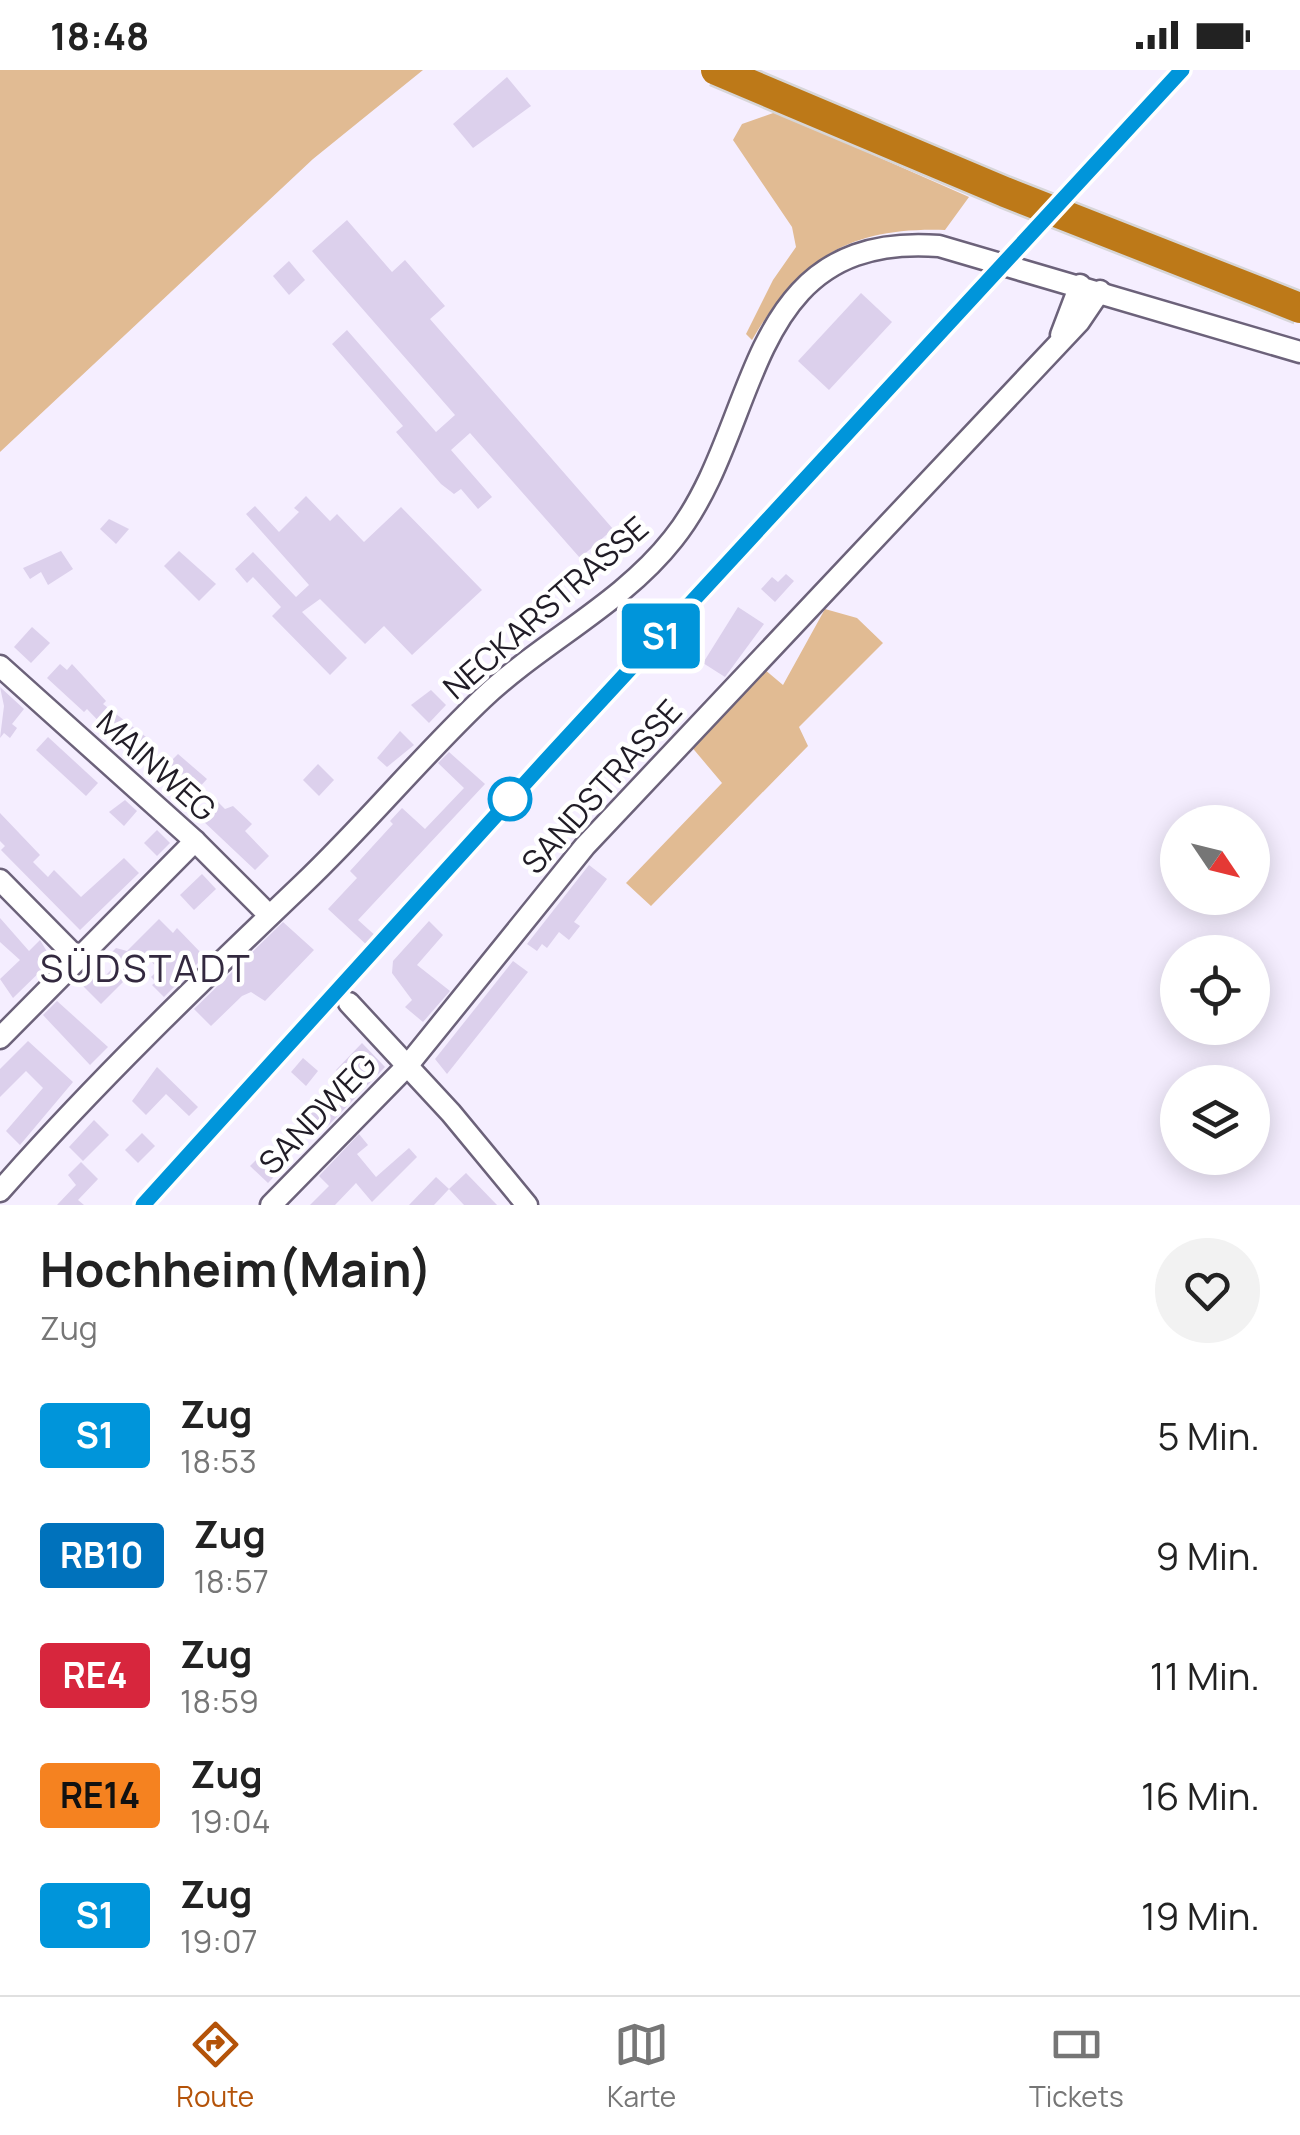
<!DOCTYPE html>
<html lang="de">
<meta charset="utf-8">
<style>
:root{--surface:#fff;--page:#f2f2f2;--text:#222;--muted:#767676;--line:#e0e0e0;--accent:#b45309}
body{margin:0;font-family:Manrope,sans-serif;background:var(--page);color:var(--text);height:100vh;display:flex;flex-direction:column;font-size:38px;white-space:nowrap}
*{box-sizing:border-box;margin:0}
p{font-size:32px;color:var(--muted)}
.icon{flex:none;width:55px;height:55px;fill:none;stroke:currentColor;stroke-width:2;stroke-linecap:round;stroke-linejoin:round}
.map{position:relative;height:1135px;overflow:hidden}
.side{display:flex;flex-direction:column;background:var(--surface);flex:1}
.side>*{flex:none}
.badge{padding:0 20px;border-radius:8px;font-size:35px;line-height:65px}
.needle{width:65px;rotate:125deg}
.buttons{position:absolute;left:1160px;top:735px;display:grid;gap:20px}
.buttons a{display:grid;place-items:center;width:110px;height:110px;border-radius:50%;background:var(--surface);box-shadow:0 5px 25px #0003;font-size:50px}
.map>.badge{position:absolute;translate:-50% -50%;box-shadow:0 0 0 5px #fff}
.round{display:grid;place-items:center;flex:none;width:105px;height:105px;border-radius:52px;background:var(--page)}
.head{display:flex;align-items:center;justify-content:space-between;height:170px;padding:0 40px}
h1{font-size:48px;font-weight:700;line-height:75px}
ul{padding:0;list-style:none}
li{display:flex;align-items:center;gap:30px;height:120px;padding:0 40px}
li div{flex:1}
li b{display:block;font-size:38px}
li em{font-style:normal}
li .badge{min-width:110px;font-weight:700;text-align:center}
.status{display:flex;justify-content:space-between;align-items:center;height:70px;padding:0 50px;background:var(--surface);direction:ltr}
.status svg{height:28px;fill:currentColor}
.dock{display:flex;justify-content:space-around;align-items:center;height:140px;border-top:2px solid var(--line);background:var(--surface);font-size:28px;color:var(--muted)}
.dock a{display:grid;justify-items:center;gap:5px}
.dock .on{color:var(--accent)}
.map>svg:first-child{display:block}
.green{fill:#e1bb93}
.building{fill:#dcd0ec}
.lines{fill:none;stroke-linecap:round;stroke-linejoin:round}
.minor-casing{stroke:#6c627a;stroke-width:25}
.minor{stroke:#fff;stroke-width:20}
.rail{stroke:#5f5a66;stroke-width:4;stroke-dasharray:18 18;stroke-linecap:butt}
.highway-bridge-casing{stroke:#d7d6d8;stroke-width:35;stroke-linecap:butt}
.highway-bridge{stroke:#bd7918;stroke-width:30}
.line-casing{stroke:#fff;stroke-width:22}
.line{stroke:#0095da;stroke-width:15}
.stop-dot{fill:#fff;stroke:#0095da;stroke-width:5}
.labels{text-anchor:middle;stroke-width:9;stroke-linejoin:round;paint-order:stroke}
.street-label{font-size:32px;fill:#201c26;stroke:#fff}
.quarter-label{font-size:38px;letter-spacing:2.5px;fill:#33293f;stroke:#fff}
</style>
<div class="status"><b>18:48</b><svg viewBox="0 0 49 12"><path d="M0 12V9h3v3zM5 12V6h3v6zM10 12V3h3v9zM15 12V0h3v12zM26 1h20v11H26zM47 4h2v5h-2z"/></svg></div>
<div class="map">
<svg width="1300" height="1135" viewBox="0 0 1300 1135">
<rect width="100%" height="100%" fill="#f5eeff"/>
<g class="green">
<path d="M0,0H423L313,89L0,382Z"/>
<path d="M776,42L969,127L945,160C849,157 800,188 752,270L746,264L773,210L796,177L792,157L733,70L742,54Z"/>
<path d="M825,539L857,548L883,573L799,657L808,676L651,836L626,813L722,713L690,675L764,599L783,615Z"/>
</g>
<g class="building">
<path d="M507,7L531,36L473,78L453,54Z"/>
<path d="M347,150L392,202L405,190L445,236L430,249L613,459L580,488L470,363L451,380L492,427L478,439L461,419L454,424L441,414L396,362L403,356L332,274L347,260L436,362L455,345L312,181Z"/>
<path d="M289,191L305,210L289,225L273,206Z"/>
<path d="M861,223L892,252L829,320L798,291Z"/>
<path d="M306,426L330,451L337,444L364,472L401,437L482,520L412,585L384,556L365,574L320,529L302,542L347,588L330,605L272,546L281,537L253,507L247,513L235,499L253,482L296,527L309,515L246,444L255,436L279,462L299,442L294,438Z"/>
<path d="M109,449L129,459L116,474L100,459Z"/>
<path d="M61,481L73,499L48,515L41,502L30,509L23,498Z"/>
<path d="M179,481L216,514L199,531L164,496Z"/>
<path d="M786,504L794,511L775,532L761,519L772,507L778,512Z"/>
<path d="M738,537L764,554L725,607L703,593Z"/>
<path d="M32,557L50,573L31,593L14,577Z"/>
<path d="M60,594L67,600L72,594L106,631L103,634L146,667L154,675L151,679L167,695L178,684L207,709L194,723L179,709L171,717L139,688L137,691L87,639L84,642L47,608Z"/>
<path d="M0,617L24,639L12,654L17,658L10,668L4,663L0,668L4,636Z"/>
<path d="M431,620L446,635L429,653L411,635Z"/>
<path d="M400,661L414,675L387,697L377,688Z"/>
<path d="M48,667L98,713L86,726L36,680Z"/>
<path d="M449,682L485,714L358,850L378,868L369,877L328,839L357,808L350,801L393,754L390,751L402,738L425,759L464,718L438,693Z"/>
<path d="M318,694L334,710L319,726L303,710Z"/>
<path d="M125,730L137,741L124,756L109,742Z"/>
<path d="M218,732L225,739L233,736L252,754L245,761L269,786L255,800L202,750Z"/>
<path d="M0,743L40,785L33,792L48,807L54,800L81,827L124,788L139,803L80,860L1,780L5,776L0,771Z"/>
<path d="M157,760L170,773L157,786L144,773Z"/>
<path d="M589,795L607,809L574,852L580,856L569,870L559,862L547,878L542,874L537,881L527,874Z"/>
<path d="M202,804L216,819L194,840L180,825Z"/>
<path d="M0,848L29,881L40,870L52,890L13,928L0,909L20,890L0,872Z"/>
<path d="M159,849L173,863L177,858L202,884L200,891L164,927L152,915L156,912L151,907L159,899L141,882L123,901L129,906L101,934L81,914L89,905L98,913L115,896L107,887L116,878L127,881Z"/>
<path d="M429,851L443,865L417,895L450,921L423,952L405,937L412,930L392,903L393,891Z"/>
<path d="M283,852L314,880L265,931L251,922L242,926L211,956L194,939Z"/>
<path d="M513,891L528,902L447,1004L435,989Z"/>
<path d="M57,931L108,977L90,995L43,945Z"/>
<path d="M28,971L73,1012L20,1075L6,1061L43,1018L26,1001L0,1027V999Z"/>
<path d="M362,973L385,997L326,1058L310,1043L344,1008L336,1000Z"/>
<path d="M303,988L318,1001L306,1016L291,1002Z"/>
<path d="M157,997L198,1037L189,1046L166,1024L146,1045L132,1031Z"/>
<path d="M94,1050L109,1065L83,1091L69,1077Z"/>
<path d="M142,1063L155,1076L138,1093L125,1080Z"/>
<path d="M359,1064L368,1075L357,1084L376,1107L409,1078L417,1087L372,1132L356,1113L335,1135H310L329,1116L319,1106Z"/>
<path d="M268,1078L286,1094L268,1113L250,1096Z"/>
<path d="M81,1092L98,1109L78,1130L84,1135H57L76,1115L68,1105Z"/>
<path d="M466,1103L497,1135H464L449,1119Z"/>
<path d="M436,1107L449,1119L434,1135H409Z"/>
</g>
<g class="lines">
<g class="minor-casing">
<g id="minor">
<path d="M1061,265L1080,215"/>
<path d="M0,596L195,771L268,844"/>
<path d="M0,810L78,889"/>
<path d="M349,933L451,1043L527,1135"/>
<path d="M0,968L195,771"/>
<path d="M0,1121C96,1012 198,914 303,814C365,755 420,688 482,629C542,572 622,534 673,469C763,357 740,161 939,176L1300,282"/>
<path d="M271,1135L408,995L585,776L1079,252L1100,221"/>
</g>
</g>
<use href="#minor" class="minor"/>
<path class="rail" d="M143,1135L548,688L1182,0"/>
<g class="highway-bridge-casing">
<path id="highway-bridge" d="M716,0L1005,122L1300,238"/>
</g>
<use href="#highway-bridge" class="highway-bridge"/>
</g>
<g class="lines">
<g class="line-casing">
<path id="line" d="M143,1135L548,688L1182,0"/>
</g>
<use href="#line" class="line"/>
</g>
<circle class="stop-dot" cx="510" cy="729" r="20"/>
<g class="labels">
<g class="street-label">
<text transform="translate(546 538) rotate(-41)" y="11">NECKARSTRASSE</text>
<text transform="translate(156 696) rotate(42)" y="11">MAINWEG</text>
<text transform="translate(602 717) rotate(-48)" y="11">SANDSTRASSE</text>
<text transform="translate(318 1044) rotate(-46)" y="11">SANDWEG</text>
</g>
<g class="quarter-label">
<text x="146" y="912">SÜDSTADT</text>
</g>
</g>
</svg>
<div class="buttons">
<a><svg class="needle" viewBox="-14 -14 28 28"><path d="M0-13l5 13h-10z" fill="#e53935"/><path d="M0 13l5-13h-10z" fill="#767676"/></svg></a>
<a><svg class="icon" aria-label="locate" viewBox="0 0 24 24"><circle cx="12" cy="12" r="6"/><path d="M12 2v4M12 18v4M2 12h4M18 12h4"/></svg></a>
<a><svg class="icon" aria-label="layers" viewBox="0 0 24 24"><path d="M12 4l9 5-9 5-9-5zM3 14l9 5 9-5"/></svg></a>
</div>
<b class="badge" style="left:661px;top:566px;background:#0095da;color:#fff">S1</b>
</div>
<section class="side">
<div class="head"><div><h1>Hochheim(Main)</h1><p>Zug</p></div><a class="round"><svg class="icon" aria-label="heart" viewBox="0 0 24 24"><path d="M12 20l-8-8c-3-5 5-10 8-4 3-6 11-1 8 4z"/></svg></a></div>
<ul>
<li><span class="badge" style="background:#0095da;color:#fff">S1</span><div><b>Zug</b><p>18:53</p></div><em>5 Min.</em></li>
<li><span class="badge" style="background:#0072bc;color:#fff">RB10</span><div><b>Zug</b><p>18:57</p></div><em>9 Min.</em></li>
<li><span class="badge" style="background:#d7263d;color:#fff">RE4</span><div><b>Zug</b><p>18:59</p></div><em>11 Min.</em></li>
<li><span class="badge" style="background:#f58220;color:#111">RE14</span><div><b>Zug</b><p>19:04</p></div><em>16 Min.</em></li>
<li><span class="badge" style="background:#0095da;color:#fff">S1</span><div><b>Zug</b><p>19:07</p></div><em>19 Min.</em></li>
</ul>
</section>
<nav class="dock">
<a class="on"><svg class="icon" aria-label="directions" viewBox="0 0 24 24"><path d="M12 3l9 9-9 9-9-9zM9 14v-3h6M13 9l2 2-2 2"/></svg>Route</a>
<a><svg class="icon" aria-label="map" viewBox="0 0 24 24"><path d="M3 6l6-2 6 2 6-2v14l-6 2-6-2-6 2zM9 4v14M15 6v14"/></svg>Karte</a>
<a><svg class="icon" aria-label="tickets" viewBox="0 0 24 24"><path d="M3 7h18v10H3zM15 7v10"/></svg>Tickets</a>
</nav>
